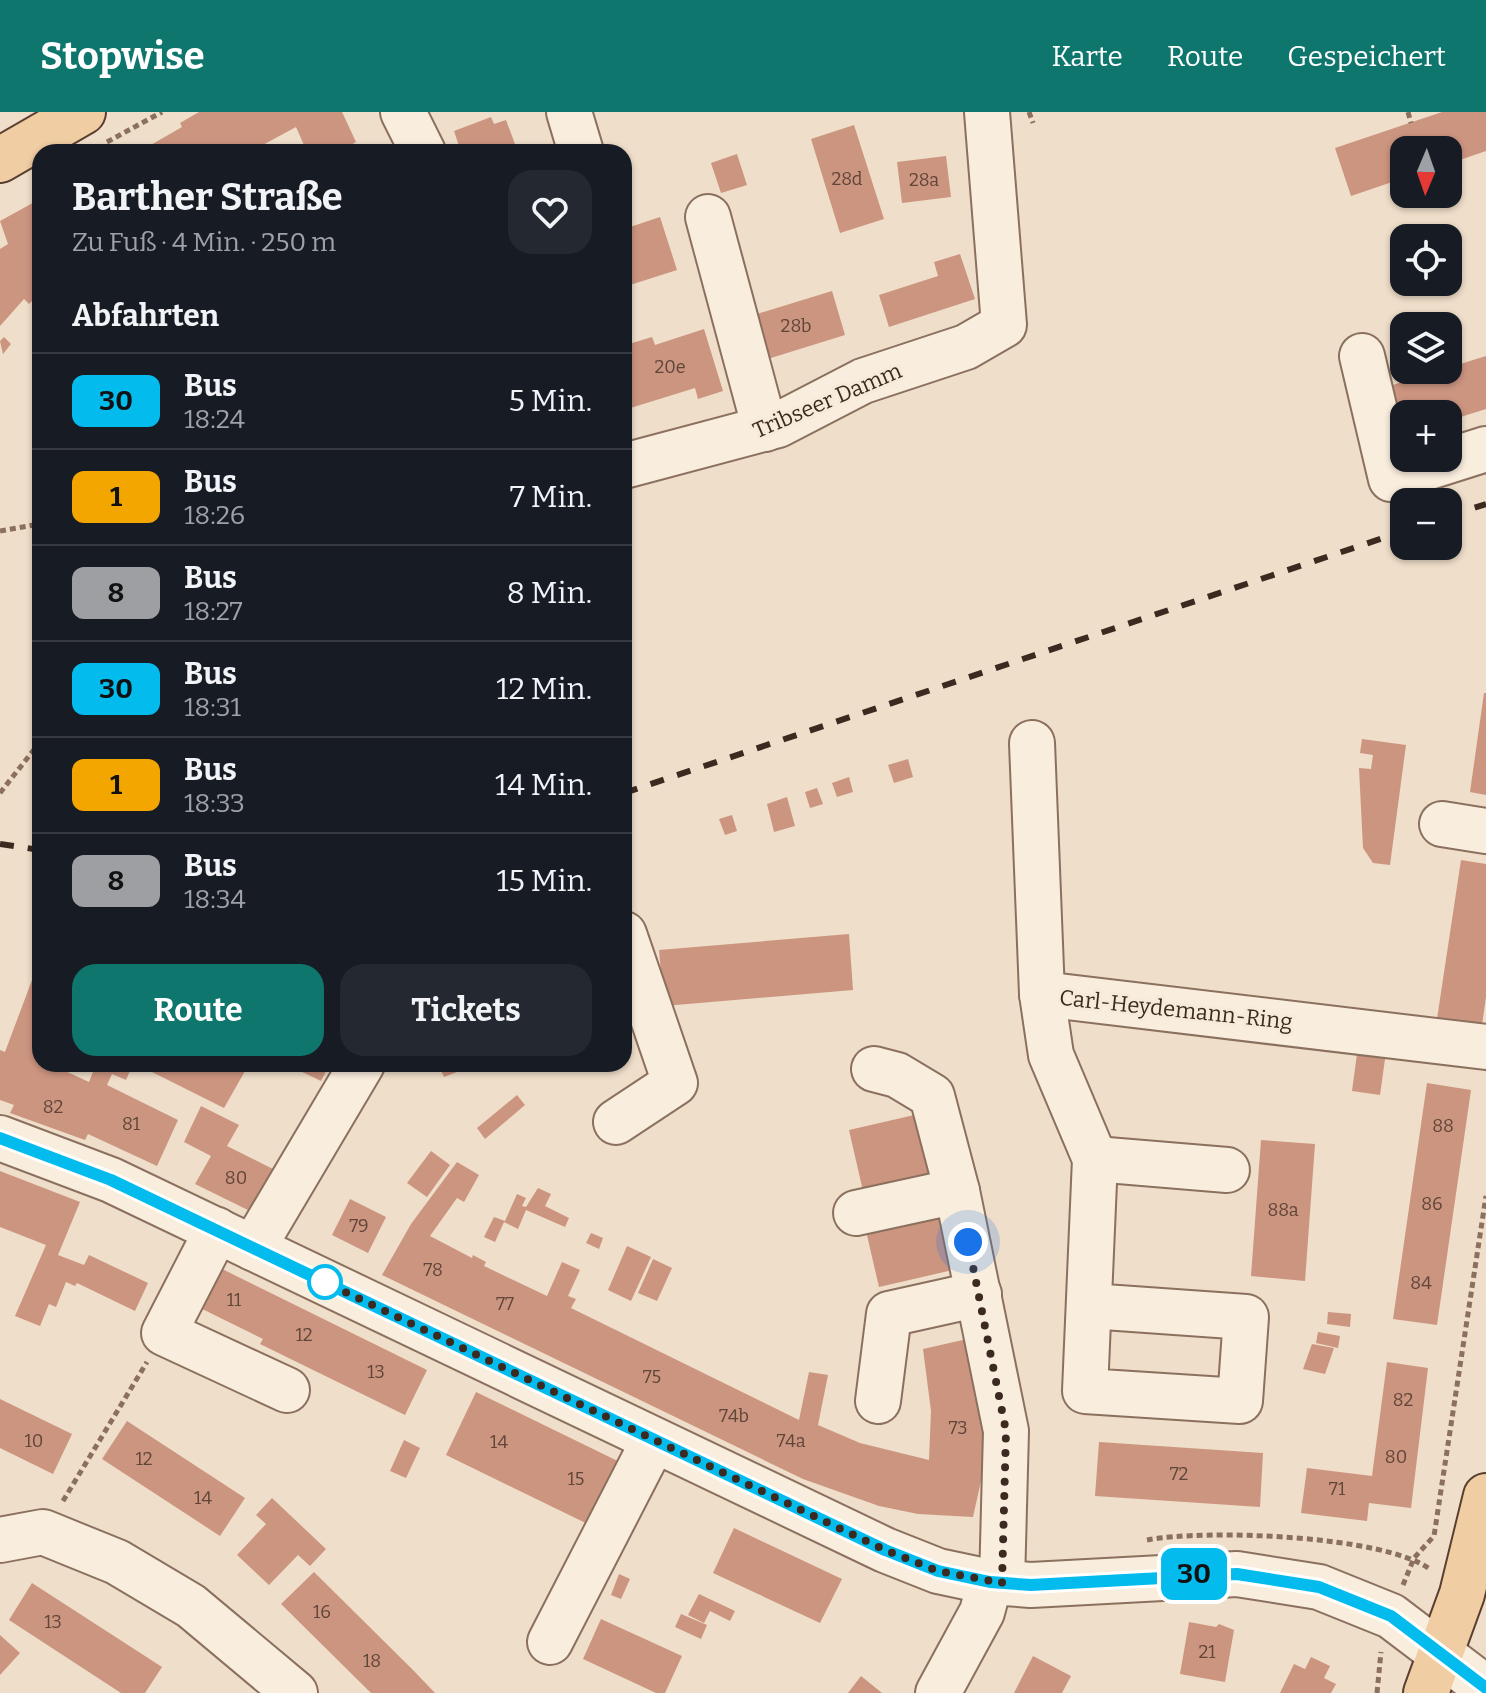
<!DOCTYPE html>
<html lang="de">
<meta charset="utf-8">
<style>
:root{--surface:#171b24;--page:#242831;--text:#f1f3f6;--muted:#9ea1a6;--line:#363941;--accent:#0f766e}
body{margin:0;font-family:Bitter,serif;background:var(--page);color:var(--text);height:100vh;display:flex;flex-direction:column;font-size:30px;white-space:nowrap}
*{box-sizing:border-box;margin:0}
p{font-size:26px;color:var(--muted)}
.icon{flex:none;width:44px;height:44px;fill:none;stroke:currentColor;stroke-width:2;stroke-linecap:round;stroke-linejoin:round}
.map{position:relative;flex:1;overflow:hidden}
.sheet{position:absolute;left:32px;top:32px;width:600px;height:928px;display:flex;flex-direction:column;background:var(--surface);border-radius:24px;box-shadow:0 2px 6px #0004}
.sheet>*{flex:none}
.badge{padding:0 16px;border-radius:12px;font-size:28px;line-height:52px}
.needle{width:52px;rotate:182deg}
.tools{position:absolute;left:1390px;top:24px;display:grid;gap:16px}
.tools a{display:grid;place-items:center;width:72px;height:72px;border-radius:16px;background:var(--surface);box-shadow:0 2px 6px #0004;font-size:40px}
.you{position:absolute;width:40px;height:40px;margin:-20px;border:6px solid #fff;border-radius:50%;background:#1a73e8;box-shadow:0 0 0 12px #1a73e833}
.map>.badge{position:absolute;translate:-50% -50%;box-shadow:0 0 0 4px #fff}
h2{padding:0 40px;font-size:30px;line-height:72px}
.round{display:grid;place-items:center;flex:none;width:84px;height:84px;border-radius:24px;background:var(--page)}
.summary{display:flex;align-items:center;justify-content:space-between;height:136px;padding:0 40px}
h1{font-size:38px;font-weight:700;line-height:60px}
.action{display:flex;gap:16px;margin-top:auto;padding:16px 40px}
.action a{flex:1;height:92px;border-radius:24px;background:var(--accent);color:#fff;font-size:32px;font-weight:700;line-height:92px;text-align:center}
.action a+a{background:var(--page);color:var(--text)}
ul{padding:0;list-style:none}
li{display:flex;align-items:center;gap:24px;height:96px;padding:0 40px;border-top:2px solid var(--line)}
li div{flex:1}
li b{display:block;font-size:30px}
li em{font-style:normal}
li .badge{min-width:88px;font-weight:700;text-align:center}
header{display:flex;align-items:center;gap:48px;box-sizing:border-box;height:112px;padding:0 40px;background:var(--accent);color:#fff}
header strong{font-size:38px}
nav{display:flex;gap:44px;margin-inline-start:auto;font-size:28px}
.map>svg:first-child{display:block}
.building{fill:#cc9580}
.lines{fill:none;stroke-linecap:round;stroke-linejoin:round}
.minor-casing{stroke:#8b705e;stroke-width:48}
.major-casing{stroke:#5a3f31;stroke-width:48}
.path{stroke:#8b705e;stroke-width:5;stroke-dasharray:6 4;stroke-linecap:butt}
.minor{stroke:#f9eddd;stroke-width:44}
.major{stroke:#f0cda3;stroke-width:44}
.rail{stroke:#3c2a21;stroke-width:6;stroke-dasharray:14 14;stroke-linecap:butt}
.line-casing{stroke:#fff;stroke-width:18}
.line{stroke:#04bbee;stroke-width:12}
.walk{stroke:#3c2a21;stroke-width:8;stroke-dasharray:0 14.4}
.stop-dot{fill:#fff;stroke:#04bbee;stroke-width:4}
.labels{text-anchor:middle;stroke-width:6;stroke-linejoin:round;paint-order:stroke}
.number-label{font-size:18px;fill:#604539}
.street-label{font-size:22px;fill:#3c2a21;stroke:#f6ead9}
</style>
<header>
<strong>Stopwise</strong>
<nav><a>Karte</a><a>Route</a><a>Gespeichert</a></nav>
</header>
<div class="map">
<svg width="1486" height="1581" viewBox="0 0 1486 1581">
<rect width="100%" height="100%" fill="#efdec9"/>
<g class="building">
<path d="M199,0H342L356,30L339,40H307L296,15L250,40H128L139,34L142,38L182,15L180,11Z"/>
<path d="M1442,0H1486V39L1448,52V38H1404V66L1351,84L1335,36Z"/>
<path d="M491,5L494,12L506,8L518,40H461L454,19Z"/>
<path d="M854,13L884,107L840,121L811,27Z"/>
<path d="M737,42L747,73L721,81L711,51Z"/>
<path d="M946,44L951,85L902,91L897,50Z"/>
<path d="M40,87V137L35,140L40,150L37,154L40,187L36,185L29,192L24,187L0,214V137L8,132L0,109Z"/>
<path d="M660,105L677,158L630,173L624,154V117Z"/>
<path d="M960,142L975,187L889,215L879,183L938,164L934,150Z"/>
<path d="M832,179L845,223L761,249L747,205Z"/>
<path d="M704,217L723,279L698,287L695,276L624,298V243L632,240L629,232L652,225L655,233Z"/>
<path d="M4,225L11,232L3,242L0,229Z"/>
<path d="M1486,244V297L1448,309V302H1404V324L1398,326L1383,276Z"/>
<path d="M1484,581H1486V683L1470,680Z"/>
<path d="M1362,627L1406,633L1390,753L1373,751L1363,736L1359,656L1371,657L1373,643L1360,641Z"/>
<path d="M908,647L913,665L894,671L888,653Z"/>
<path d="M849,665L853,680L837,685L832,671Z"/>
<path d="M817,676L823,692L810,696L805,680Z"/>
<path d="M787,685L795,714L774,720L767,692Z"/>
<path d="M732,703L737,719L725,723L719,707Z"/>
<path d="M1461,748L1486,752V885L1482,913L1437,907Z"/>
<path d="M849,822L853,878L664,894L659,838Z"/>
<path d="M32,868L40,871V952H50L89,970L96,952H133L126,968L112,962L107,973L178,1008L157,1054L88,1022L85,1028L10,1001L14,993L0,988V938L5,940Z"/>
<path d="M1357,942L1385,947L1380,983L1352,979Z"/>
<path d="M149,952L211,954L249,952L224,996L146,957Z"/>
<path d="M301,952H330L321,969L298,958Z"/>
<path d="M438,952H478L444,965Z"/>
<path d="M1427,971L1471,978L1437,1213L1393,1207Z"/>
<path d="M517,983L525,993L485,1027L477,1016Z"/>
<path d="M201,994L239,1013L227,1034L277,1059L256,1102L195,1072L211,1044L184,1030Z"/>
<path d="M923,1001L937,1063L863,1079L849,1018Z"/>
<path d="M1261,1028L1315,1032L1305,1169L1251,1164Z"/>
<path d="M431,1039L450,1053L427,1085L407,1071Z"/>
<path d="M457,1050L479,1063L464,1090L457,1086L430,1124L472,1146L473,1143L486,1150L484,1154L547,1184L562,1150L580,1158L568,1184L576,1187L571,1196L799,1308L809,1260L828,1263L818,1313L860,1331L929,1348L931,1299L923,1237L976,1225L986,1298L983,1360L973,1405L918,1402L879,1394L803,1367L382,1163L411,1112Z"/>
<path d="M0,1059L80,1090L58,1143L84,1153L89,1143L148,1171L135,1199L77,1171L75,1174L66,1170L56,1195L49,1192L40,1214L15,1204L46,1133L0,1115Z"/>
<path d="M538,1076L551,1082L545,1094L569,1106L565,1115L526,1098L518,1117L504,1110L495,1130L484,1125L494,1105L505,1109L517,1082L526,1086L522,1094L526,1095Z"/>
<path d="M350,1087L386,1105L368,1141L332,1123Z"/>
<path d="M944,1101L957,1157L879,1175L866,1119Z"/>
<path d="M591,1121L603,1126L599,1137L586,1131Z"/>
<path d="M627,1134L651,1145L631,1189L608,1178Z"/>
<path d="M653,1147L672,1156L657,1189L638,1181Z"/>
<path d="M206,1149L427,1258L405,1303L260,1232L263,1227L186,1189Z"/>
<path d="M1328,1200L1351,1202L1350,1215L1327,1212Z"/>
<path d="M1318,1220L1340,1224L1338,1236L1316,1231Z"/>
<path d="M1312,1232L1334,1236L1325,1262L1303,1257Z"/>
<path d="M1387,1250L1428,1256L1411,1396L1369,1391L1367,1409L1301,1401L1307,1356L1372,1364Z"/>
<path d="M476,1280L630,1355L600,1418L446,1343Z"/>
<path d="M0,1287L72,1322L53,1362L0,1336Z"/>
<path d="M127,1309L245,1386L220,1424L102,1347Z"/>
<path d="M404,1328L420,1336L406,1366L390,1359Z"/>
<path d="M1099,1330L1263,1341L1260,1395L1095,1384Z"/>
<path d="M272,1386L326,1437L310,1454L298,1443L269,1473L237,1443L266,1412L256,1403Z"/>
<path d="M734,1416L842,1467L820,1511L713,1461Z"/>
<path d="M314,1460L413,1558L435,1581H371L281,1492Z"/>
<path d="M619,1462L630,1467L621,1487L611,1483Z"/>
<path d="M32,1471L162,1555L145,1581H121L9,1508Z"/>
<path d="M699,1482L735,1499L730,1509L710,1499L704,1511L688,1503Z"/>
<path d="M681,1502L707,1513L701,1527L675,1515Z"/>
<path d="M601,1507L682,1544L665,1581H656L583,1547Z"/>
<path d="M1189,1510L1216,1515L1219,1512L1234,1518L1225,1570L1180,1562Z"/>
<path d="M0,1523L20,1541L0,1563Z"/>
<path d="M1033,1544L1071,1564L1062,1581H1014Z"/>
<path d="M1311,1545L1330,1554L1324,1566L1336,1572L1331,1581H1280L1294,1552L1305,1557Z"/>
<path d="M861,1564L882,1581H848Z"/>
</g>
<g class="lines">
<g class="minor-casing">
<g id="minor">
<path d="M403,0L423,40"/>
<path d="M569,0L581,40"/>
<path d="M708,105L765,317"/>
<path d="M1362,244L1391,367L1486,337"/>
<path d="M624,354L778,313L863,269L966,235L1004,213L987,0"/>
<path d="M1032,631L1042,882"/>
<path d="M1442,712L1486,719"/>
<path d="M874,957L897,963L932,984L957,1079L1006,1319L1002,1471"/>
<path d="M616,1010L675,971L624,822"/>
<path d="M0,1026L111,1068L885,1438L938,1459L990,1470L1031,1473L1237,1462L1319,1475L1391,1504L1486,1576"/>
<path d="M1095,1047L1227,1058"/>
<path d="M856,1101L957,1079"/>
<path d="M217,1118L164,1221L287,1278"/>
<path d="M253,1136L362,952"/>
<path d="M1090,1194L1246,1205L1240,1289L1085,1279L1095,1047L1051,943L1042,882L1486,935"/>
<path d="M878,1289L889,1202L979,1182"/>
<path d="M0,1428L43,1420L117,1450L191,1494L295,1581"/>
<path d="M550,1530L654,1328"/>
<path d="M938,1581L982,1500L990,1470"/>
</g>
</g>
<g class="major-casing">
<g id="major">
<path d="M0,48L83,0"/>
<path d="M1426,1581L1462,1482L1486,1384"/>
</g>
</g>
<g class="path">
<path d="M1029,0L1033,11"/>
<path d="M1408,0L1411,11"/>
<path d="M107,30L162,0"/>
<path d="M0,419L40,412"/>
<path d="M0,681L40,630"/>
<path d="M63,1389L147,1250"/>
<path d="M1147,1428C1205,1417 1386,1423 1431,1458"/>
<path d="M1403,1473L1414,1446L1434,1424L1486,1084"/>
<path d="M1377,1581L1381,1540"/>
</g>
<use href="#minor" class="minor"/>
<use href="#major" class="major"/>
<g class="rail">
<path d="M1448,404L1486,392"/>
<path d="M624,681L1404,419"/>
<path d="M0,732L40,738"/>
</g>
</g>
<g class="lines">
<g class="line-casing">
<path id="line" d="M0,1026L111,1068L885,1438L938,1459L990,1470L1031,1473L1237,1462L1319,1475L1391,1504L1486,1576"/>
</g>
<use href="#line" class="line"/>
<path class="walk" d="M325,1170L316,1166L885,1438L938,1459L1002,1471L1006,1319L968,1130"/>
</g>
<circle class="stop-dot" cx="325" cy="1170" r="16"/>
<g class="labels">
<g class="number-label">
<text x="847" y="73">28d</text>
<text x="924" y="74">28a</text>
<text x="796" y="220">28b</text>
<text x="670" y="261">20e</text>
<text x="53" y="1001">82</text>
<text x="131" y="1018">81</text>
<text x="1443" y="1020">88</text>
<text x="236" y="1072">80</text>
<text x="1432" y="1098">86</text>
<text x="1283" y="1104">88a</text>
<text x="359" y="1120">79</text>
<text x="433" y="1164">78</text>
<text x="1421" y="1177">84</text>
<text x="234" y="1194">11</text>
<text x="505" y="1198">77</text>
<text x="304" y="1229">12</text>
<text x="376" y="1266">13</text>
<text x="652" y="1271">75</text>
<text x="1403" y="1294">82</text>
<text x="734" y="1310">74b</text>
<text x="958" y="1322">73</text>
<text x="34" y="1335">10</text>
<text x="791" y="1335">74a</text>
<text x="499" y="1336">14</text>
<text x="1396" y="1351">80</text>
<text x="144" y="1353">12</text>
<text x="1179" y="1368">72</text>
<text x="576" y="1373">15</text>
<text x="1337" y="1383">71</text>
<text x="203" y="1392">14</text>
<text x="322" y="1506">16</text>
<text x="53" y="1516">13</text>
<text x="1207" y="1546">21</text>
<text x="372" y="1555">18</text>
</g>
<g class="street-label">
<text transform="translate(827 288) rotate(-23)" y="8">Tribseer Damm</text>
<text transform="translate(1176 897) rotate(6)" y="8">Carl-Heydemann-Ring</text>
</g>
</g>
</svg>
<div class="tools">
<a><svg class="needle" viewBox="-14 -14 28 28"><path d="M0-13l5 13h-10z" fill="#e53935"/><path d="M0 13l5-13h-10z" fill="#9ea1a6"/></svg></a>
<a><svg class="icon" aria-label="locate" viewBox="0 0 24 24"><circle cx="12" cy="12" r="6"/><path d="M12 2v4M12 18v4M2 12h4M18 12h4"/></svg></a>
<a><svg class="icon" aria-label="layers" viewBox="0 0 24 24"><path d="M12 4l9 5-9 5-9-5zM3 14l9 5 9-5"/></svg></a>
<a>+</a>
<a>−</a>
</div>
<div class="you" style="left:968px;top:1130px"></div>
<b class="badge" style="left:1194px;top:1462px;background:#04bbee;color:#111">30</b>
<section class="sheet">
<div class="summary"><div><h1>Barther Straße</h1><p>Zu Fuß · 4 Min. · 250 m</p></div><a class="round"><svg class="icon" aria-label="heart" viewBox="0 0 24 24"><path d="M12 20l-8-8c-3-5 5-10 8-4 3-6 11-1 8 4z"/></svg></a></div>
<h2>Abfahrten</h2>
<ul>
<li><span class="badge" style="background:#04bbee;color:#111">30</span><div><b>Bus</b><p>18:24</p></div><em>5 Min.</em></li>
<li><span class="badge" style="background:#f3a500;color:#111">1</span><div><b>Bus</b><p>18:26</p></div><em>7 Min.</em></li>
<li><span class="badge" style="background:#9d9fa2;color:#111">8</span><div><b>Bus</b><p>18:27</p></div><em>8 Min.</em></li>
<li><span class="badge" style="background:#04bbee;color:#111">30</span><div><b>Bus</b><p>18:31</p></div><em>12 Min.</em></li>
<li><span class="badge" style="background:#f3a500;color:#111">1</span><div><b>Bus</b><p>18:33</p></div><em>14 Min.</em></li>
<li><span class="badge" style="background:#9d9fa2;color:#111">8</span><div><b>Bus</b><p>18:34</p></div><em>15 Min.</em></li>
</ul>
<div class="action"><a>Route</a><a>Tickets</a></div>
</section>
</div>
